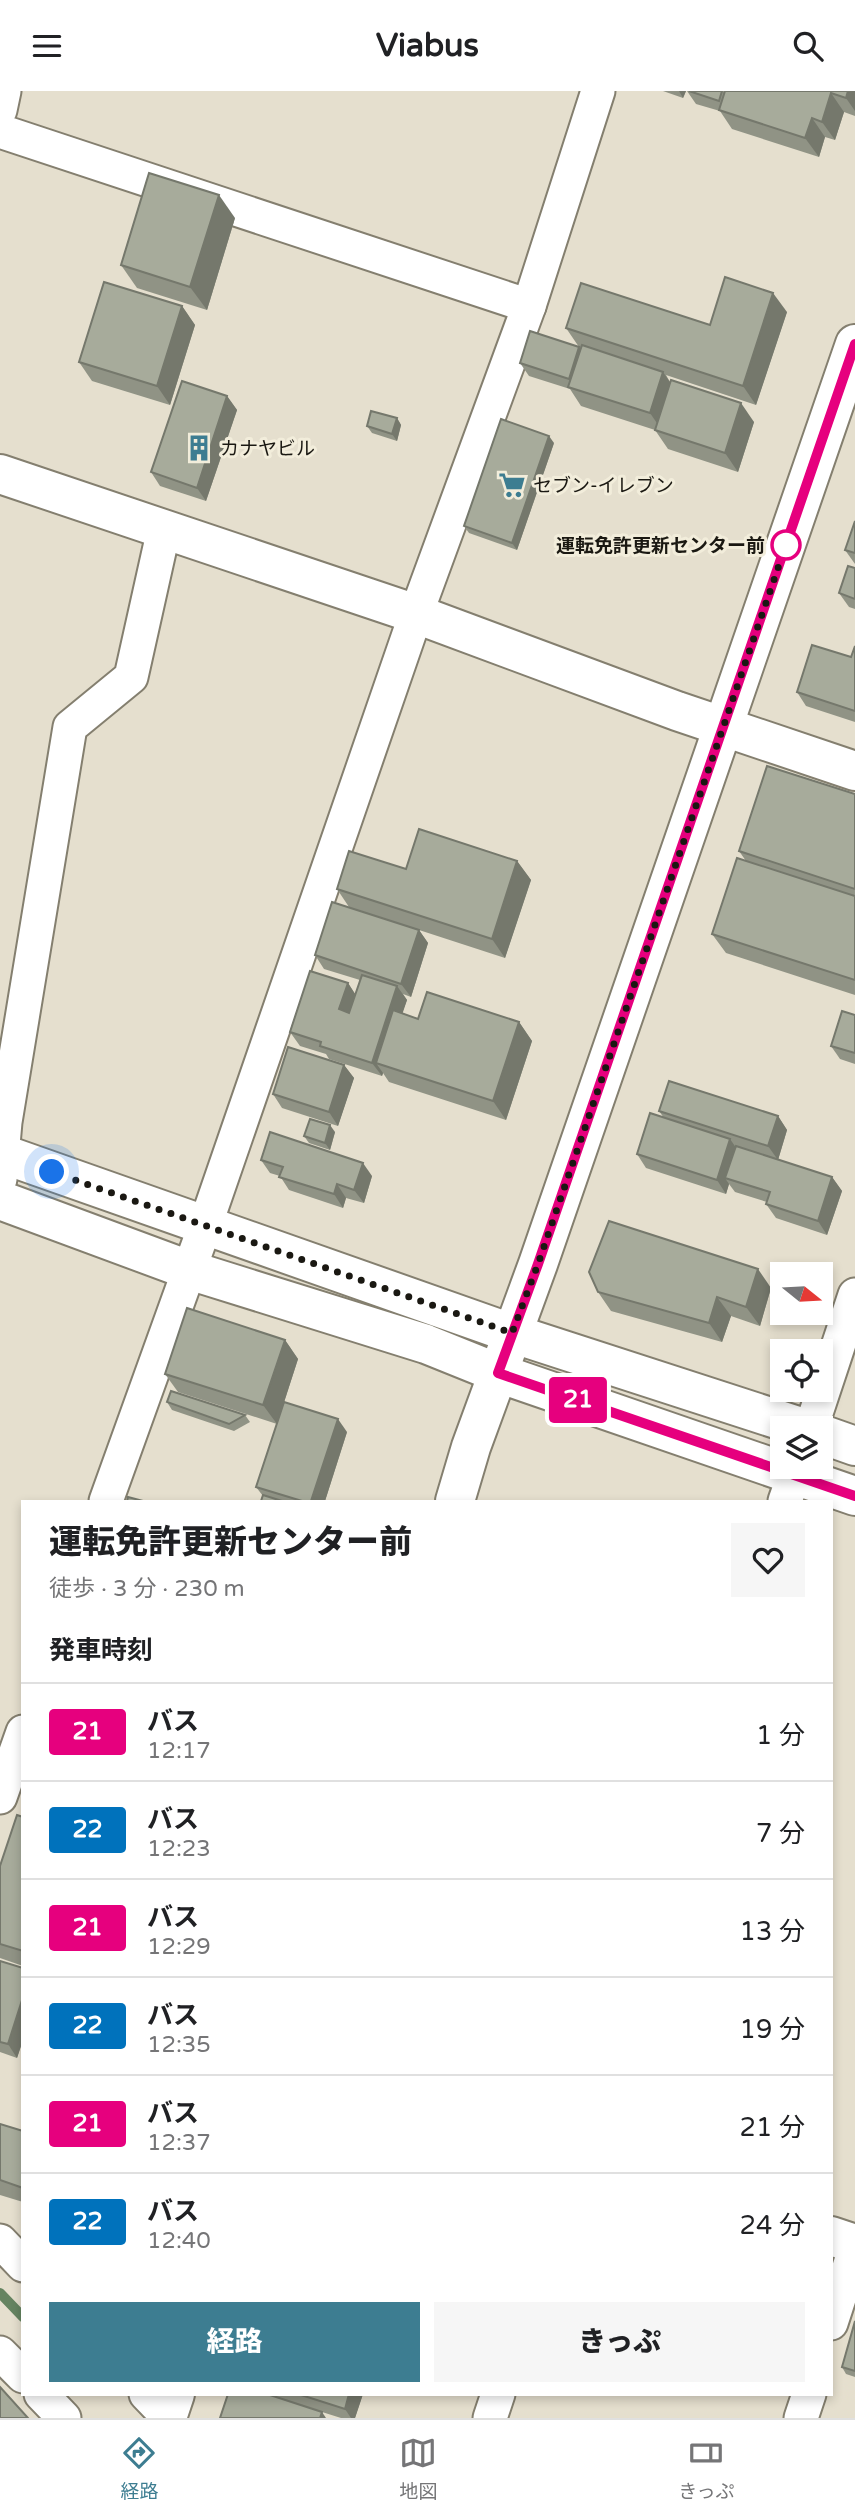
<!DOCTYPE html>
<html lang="ja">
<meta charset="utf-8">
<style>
:root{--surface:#fff;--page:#f6f6f6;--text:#202124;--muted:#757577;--line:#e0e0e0;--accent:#3d7d91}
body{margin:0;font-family:"Varela Round","Noto Sans JP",sans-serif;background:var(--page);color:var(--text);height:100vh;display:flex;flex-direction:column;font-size:26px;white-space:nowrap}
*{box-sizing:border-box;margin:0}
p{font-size:23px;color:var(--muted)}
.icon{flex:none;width:38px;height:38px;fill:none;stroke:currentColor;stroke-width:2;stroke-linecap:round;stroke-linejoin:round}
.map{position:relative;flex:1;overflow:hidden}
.details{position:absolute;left:21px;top:1409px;width:812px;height:896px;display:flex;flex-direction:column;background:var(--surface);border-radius:0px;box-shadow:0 4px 10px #0003}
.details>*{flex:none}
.badge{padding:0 14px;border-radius:5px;font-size:24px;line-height:46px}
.needle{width:46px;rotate:108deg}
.tools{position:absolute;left:770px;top:1171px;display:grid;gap:14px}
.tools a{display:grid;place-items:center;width:63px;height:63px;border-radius:0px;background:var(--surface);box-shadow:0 4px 10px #0003;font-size:35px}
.you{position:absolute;width:35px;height:35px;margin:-18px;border:5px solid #fff;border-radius:50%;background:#1a73e8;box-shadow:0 0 0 10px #1a73e833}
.map>.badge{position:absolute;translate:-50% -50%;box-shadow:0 0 0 4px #fff}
h2{padding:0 28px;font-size:26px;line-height:63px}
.round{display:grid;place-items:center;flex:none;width:74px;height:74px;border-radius:0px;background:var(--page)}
.headline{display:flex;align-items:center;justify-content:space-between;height:119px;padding:0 28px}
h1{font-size:33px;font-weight:800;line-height:52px}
.button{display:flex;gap:14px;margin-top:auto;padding:14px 28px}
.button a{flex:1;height:80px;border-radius:0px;background:var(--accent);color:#fff;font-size:28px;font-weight:800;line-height:80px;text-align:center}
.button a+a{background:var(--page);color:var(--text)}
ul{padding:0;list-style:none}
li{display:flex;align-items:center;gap:21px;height:98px;padding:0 28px;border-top:2px solid var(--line)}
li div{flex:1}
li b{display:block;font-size:26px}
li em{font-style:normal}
li .badge{min-width:77px;font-weight:700;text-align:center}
header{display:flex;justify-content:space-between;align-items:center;height:91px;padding:0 28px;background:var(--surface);font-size:32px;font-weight:800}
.menu{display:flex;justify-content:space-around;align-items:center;height:98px;border-top:2px solid var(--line);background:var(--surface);font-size:19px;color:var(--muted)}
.menu a{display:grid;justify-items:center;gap:4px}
.menu .current{color:var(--accent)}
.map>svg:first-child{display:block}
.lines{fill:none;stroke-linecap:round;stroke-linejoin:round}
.stream{stroke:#658461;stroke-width:10}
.minor-casing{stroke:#847f6f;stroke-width:37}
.tertiary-casing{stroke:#847f6f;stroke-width:42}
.minor{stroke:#fff;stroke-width:33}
.tertiary{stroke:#fff;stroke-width:38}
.wall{fill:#909385}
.shaded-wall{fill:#75786c}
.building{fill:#a7ab9b;stroke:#75786c;stroke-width:2}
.line-casing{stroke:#fff;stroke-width:16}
.line{stroke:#e6007e;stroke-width:10}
.walk{stroke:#1a1812;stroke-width:7;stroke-dasharray:0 12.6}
.stop-dot{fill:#fff;stroke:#e6007e;stroke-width:3.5}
.labels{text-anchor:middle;stroke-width:6;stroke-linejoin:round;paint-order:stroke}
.poi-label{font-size:19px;fill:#1a1812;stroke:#f2eddb;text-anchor:start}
.stop-label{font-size:19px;font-weight:bold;fill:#1a1812;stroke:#f2eddb;text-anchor:end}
</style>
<header><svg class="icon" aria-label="menu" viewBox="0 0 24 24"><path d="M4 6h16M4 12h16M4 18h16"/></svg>Viabus<svg class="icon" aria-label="search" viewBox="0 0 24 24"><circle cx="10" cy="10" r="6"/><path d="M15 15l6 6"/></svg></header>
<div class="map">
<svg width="855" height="2327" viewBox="0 0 855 2327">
<rect width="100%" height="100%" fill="#e5dfce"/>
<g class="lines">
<path class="stream" d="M0,2202L23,2226"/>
<g class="minor-casing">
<g id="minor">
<path d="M0,19L4,0"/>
<path d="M0,40L529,215"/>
<path d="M0,1088L5,1031L70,636L131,586L164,438"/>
<path d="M811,1337L855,1204"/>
<path d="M106,1410L205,1135L416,523L529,215L598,0"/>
<path d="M785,1410L797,1376"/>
<path d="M0,1706L23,1641"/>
<path d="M0,2150L23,2174"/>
<path d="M831,2232L855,2158"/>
<path d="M0,2262L23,2285"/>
<path d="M41,2303L64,2327"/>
<path d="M146,2303L169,2327"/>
<path d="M490,2327L498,2303"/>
<path d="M801,2327L809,2303"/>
</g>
</g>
<g class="tertiary-casing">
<g id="tertiary">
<path d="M0,383L416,523L677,620L855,680"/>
<path d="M0,1062L511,1242L804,1337"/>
<path d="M0,1109L189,1179L426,1253L498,1282L855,1405"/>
<path d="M821,1343L855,1355"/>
<path d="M455,1410L471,1356L538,1173L855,253"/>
<path d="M831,2145L855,2153"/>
<path d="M167,2327L175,2303"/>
</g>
</g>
<use href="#minor" class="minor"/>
<use href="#tertiary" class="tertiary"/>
</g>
<g class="wall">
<path d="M663,0H686L683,7Z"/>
<path d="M687,0H855V25L844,21L835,49L825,46L819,66L732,38L720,20L696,13Z"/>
<path d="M235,127L207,219L137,197L121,174Z"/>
<path d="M182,215L195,234L170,314L92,290L79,271Z"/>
<path d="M787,221L756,314L666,284L670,291L754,331L738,381L668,358L655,339L581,315L570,298L529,285L520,272L579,256L566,237L710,234Z"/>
<path d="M227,305L237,319L206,410L160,395L151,381Z"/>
<path d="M397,327L401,334L397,350L372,342L367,335Z"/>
<path d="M554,352L517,459L469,442L464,435Z"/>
<path d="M855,430V473L845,459Z"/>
<path d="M855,477V518L849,516L839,502Z"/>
<path d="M855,555V631L806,615L797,601L851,566Z"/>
<path d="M855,703V904L726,862L712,843L746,770L739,760Z"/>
<path d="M517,770L531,789L505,867L419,839L428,852L411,906L403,903L407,909L402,922L418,928L519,931L532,950L506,1029L389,991L383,982L382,985L329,968L326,963L300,955L290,941L348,892L355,903L360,889L324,878L315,864L349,816L337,798L406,778Z"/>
<path d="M855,924V973L840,968L831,955Z"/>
<path d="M344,974L354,987L338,1035L282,1017L273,1003Z"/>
<path d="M659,1020L778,1025L787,1039L778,1069L832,1086L842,1100L827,1144L776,1127L766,1113L767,1111L735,1101L729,1093L726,1103L646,1077L637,1063L664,1027Z"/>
<path d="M335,1041L330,1059L309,1052L304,1045Z"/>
<path d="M261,1069L372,1085L364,1112L346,1107L343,1117L289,1099L280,1085L270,1082Z"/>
<path d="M771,1197L760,1235L731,1225L722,1251L611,1220L598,1201Z"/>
<path d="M285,1249L298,1268L277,1333L178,1301L165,1283Z"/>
<path d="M167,1311L245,1324L250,1331L234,1340L172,1319Z"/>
<path d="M347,1341L325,1410H261L263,1405L256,1396Z"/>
<path d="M23,1726V1875L0,1867V1775Z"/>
<path d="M0,1870L23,1877V1949L17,1967L0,1961Z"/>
<path d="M0,2033L23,2040V2111L0,2104Z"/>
<path d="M855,2230V2286L846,2283L842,2276Z"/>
<path d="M228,2303H363L355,2327H341L322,2321Z"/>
</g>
<g class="shaded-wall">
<path d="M679,0H686L683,7Z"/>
<path d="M848,0H855V20L846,7Z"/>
<path d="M831,2L844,21L835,49L822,31Z"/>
<path d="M812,27L825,46L819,66L805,47Z"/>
<path d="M219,104L235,127L207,219L190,196Z"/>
<path d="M773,202L787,221L756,314L743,295Z"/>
<path d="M182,215L195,234L170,314L157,295Z"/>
<path d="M579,256L589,269L577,299L569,288Z"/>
<path d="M663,281L676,300L663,341L650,322Z"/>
<path d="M227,305L237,319L206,410L197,397Z"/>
<path d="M741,312L754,331L738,381L725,362Z"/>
<path d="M397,327L401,334L397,350L392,343Z"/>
<path d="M549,345L554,352L517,459L512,452Z"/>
<path d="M517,770L531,789L505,867L492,848Z"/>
<path d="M419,839L428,852L411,906L401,893Z"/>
<path d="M348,892L357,906L349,932L339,918Z"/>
<path d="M397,895L407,909L385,975L376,972L383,982L382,985L372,972Z"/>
<path d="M519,931L532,950L506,1029L493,1010Z"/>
<path d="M344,974L354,987L338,1035L329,1021Z"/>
<path d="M778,1025L787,1039L778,1069L768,1055Z"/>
<path d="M330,1034L335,1041L330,1059L325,1052Z"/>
<path d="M730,1048L739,1061L725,1087L729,1093L726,1103L717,1089Z"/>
<path d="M363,1072L372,1085L364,1112L354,1099Z"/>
<path d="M832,1086L842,1100L827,1144L818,1130Z"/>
<path d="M337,1093L346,1107L343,1117L334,1103Z"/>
<path d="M758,1178L771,1197L760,1235L746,1216Z"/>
<path d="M717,1206L731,1225L722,1251L709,1232Z"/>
<path d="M285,1249L298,1268L277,1333L263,1314Z"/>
<path d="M338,1328L347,1341L325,1410H311Z"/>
<path d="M23,1906V1949L17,1967L8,1953Z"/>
<path d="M349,2303H363L355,2327H351L345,2318Z"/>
<path d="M322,2321L326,2327H320Z"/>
</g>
<g class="building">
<path d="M689,0H722L719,10Z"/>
<path d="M725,0H848L846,7L831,2L822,31L812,27L805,47L719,19Z"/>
<path d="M149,82L219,104L190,196L121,174Z"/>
<path d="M725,186L773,202L743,295L566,237L581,192L710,234Z"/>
<path d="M104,191L182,215L157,295L79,271Z"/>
<path d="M530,240L579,256L569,288L520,272Z"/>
<path d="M582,254L663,281L650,322L568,296Z"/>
<path d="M671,289L741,312L725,362L655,339Z"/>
<path d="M182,290L227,305L197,397L151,381Z"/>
<path d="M371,320L397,327L392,343L367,335Z"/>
<path d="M501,328L549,345L512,452L464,435Z"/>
<path d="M855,430V462L845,459Z"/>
<path d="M848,475L855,477V508L839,502Z"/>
<path d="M812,554L851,566L855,555V620L797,601Z"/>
<path d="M767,675L855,703V798L739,760Z"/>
<path d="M419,738L517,770L492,848L337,798L349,760L406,778Z"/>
<path d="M737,767L855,805V889L712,843Z"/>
<path d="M332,811L419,839L401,893L315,864Z"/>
<path d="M310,880L348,892L339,918L349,922L362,884L397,895L372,972L320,955L321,951L290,941Z"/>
<path d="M427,901L519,931L493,1010L376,972L393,919L418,928Z"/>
<path d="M842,920L855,924V962L831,955Z"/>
<path d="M288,956L344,974L329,1021L273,1003Z"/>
<path d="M669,990L778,1025L768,1055L659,1020Z"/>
<path d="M650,1022L730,1048L717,1089L637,1063Z"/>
<path d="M310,1028L330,1034L325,1052L304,1045Z"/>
<path d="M270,1041L363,1072L354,1099L337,1093L334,1103L279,1086L283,1076L261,1069Z"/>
<path d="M736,1055L832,1086L818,1130L766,1113L770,1101L725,1087Z"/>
<path d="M609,1130L758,1178L746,1216L717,1206L709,1232L598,1201L589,1181Z"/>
<path d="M187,1217L285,1249L263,1314L165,1283Z"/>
<path d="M171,1300L245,1324L229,1333L167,1311Z"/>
<path d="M284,1311L338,1328L311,1410H302L256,1396Z"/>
<path d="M263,1404L282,1410H261Z"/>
<path d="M128,1406L143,1410H127Z"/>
<path d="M17,1724L23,1726V1860L0,1853V1775Z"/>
<path d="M0,1870L23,1877V1906L8,1953L0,1951Z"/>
<path d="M0,2033L23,2040V2097L0,2089Z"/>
<path d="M855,2230V2280L842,2276Z"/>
<path d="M0,2296L28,2327H0Z"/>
<path d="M228,2303H267L322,2321L320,2327H220Z"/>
<path d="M298,2303H349L345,2318Z"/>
</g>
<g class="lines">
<g class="line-casing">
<path id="line" d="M855,253L538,1173L498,1282L855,1405"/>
</g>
<use href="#line" class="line"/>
<path class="walk" d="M52,1081L512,1242L538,1173L786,454"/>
</g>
<defs>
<g id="building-bare" transform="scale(2.1)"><path d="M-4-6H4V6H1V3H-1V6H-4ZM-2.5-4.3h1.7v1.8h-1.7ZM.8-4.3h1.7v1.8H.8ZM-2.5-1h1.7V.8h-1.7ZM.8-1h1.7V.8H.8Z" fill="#3d7d91" stroke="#f2eddb" stroke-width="2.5" paint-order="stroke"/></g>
<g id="supermarket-bare" transform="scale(2.1)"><path d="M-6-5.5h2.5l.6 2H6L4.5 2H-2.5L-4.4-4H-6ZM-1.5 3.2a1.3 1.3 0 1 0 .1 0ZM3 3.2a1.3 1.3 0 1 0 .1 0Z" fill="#3d7d91" stroke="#f2eddb" stroke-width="2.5" paint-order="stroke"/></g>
</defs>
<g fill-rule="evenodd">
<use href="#building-bare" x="199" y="357"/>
<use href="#supermarket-bare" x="512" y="394"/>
</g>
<circle class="stop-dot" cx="786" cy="454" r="14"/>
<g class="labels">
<g class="poi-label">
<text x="220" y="364">カナヤビル</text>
<text x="533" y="401">セブン-イレブン</text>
</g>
<g class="stop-label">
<text x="765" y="461">運転免許更新センター前</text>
</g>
</g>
</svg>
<div class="tools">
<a><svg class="needle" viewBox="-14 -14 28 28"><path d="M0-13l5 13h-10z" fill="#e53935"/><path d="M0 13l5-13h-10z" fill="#757577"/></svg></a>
<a><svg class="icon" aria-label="locate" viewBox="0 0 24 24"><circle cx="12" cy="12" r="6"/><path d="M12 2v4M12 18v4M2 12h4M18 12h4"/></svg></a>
<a><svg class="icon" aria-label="layers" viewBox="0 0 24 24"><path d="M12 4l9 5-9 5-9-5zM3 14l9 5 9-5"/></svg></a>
</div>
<div class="you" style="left:52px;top:1081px"></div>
<b class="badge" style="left:578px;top:1309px;background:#e6007e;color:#fff">21</b>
<section class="details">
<div class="headline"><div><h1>運転免許更新センター前</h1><p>徒歩 · 3 分 · 230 m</p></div><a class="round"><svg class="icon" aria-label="heart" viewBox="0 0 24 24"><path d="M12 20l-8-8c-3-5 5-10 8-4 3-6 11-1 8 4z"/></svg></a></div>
<h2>発車時刻</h2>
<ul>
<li><span class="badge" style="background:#e6007e;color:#fff">21</span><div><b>バス</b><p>12:17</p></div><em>1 分</em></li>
<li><span class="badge" style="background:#0072bc;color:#fff">22</span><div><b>バス</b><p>12:23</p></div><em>7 分</em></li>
<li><span class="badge" style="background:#e6007e;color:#fff">21</span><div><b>バス</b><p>12:29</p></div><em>13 分</em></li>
<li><span class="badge" style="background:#0072bc;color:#fff">22</span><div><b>バス</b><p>12:35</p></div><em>19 分</em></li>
<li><span class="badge" style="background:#e6007e;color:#fff">21</span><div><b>バス</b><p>12:37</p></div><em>21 分</em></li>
<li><span class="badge" style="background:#0072bc;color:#fff">22</span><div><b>バス</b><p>12:40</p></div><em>24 分</em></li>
</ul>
<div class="button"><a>経路</a><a>きっぷ</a></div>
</section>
</div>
<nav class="menu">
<a class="current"><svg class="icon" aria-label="directions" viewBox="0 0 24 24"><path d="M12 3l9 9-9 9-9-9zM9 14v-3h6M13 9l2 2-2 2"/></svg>経路</a>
<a><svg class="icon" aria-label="map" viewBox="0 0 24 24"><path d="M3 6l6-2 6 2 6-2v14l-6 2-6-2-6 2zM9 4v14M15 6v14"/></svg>地図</a>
<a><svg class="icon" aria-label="tickets" viewBox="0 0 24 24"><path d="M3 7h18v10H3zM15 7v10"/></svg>きっぷ</a>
</nav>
